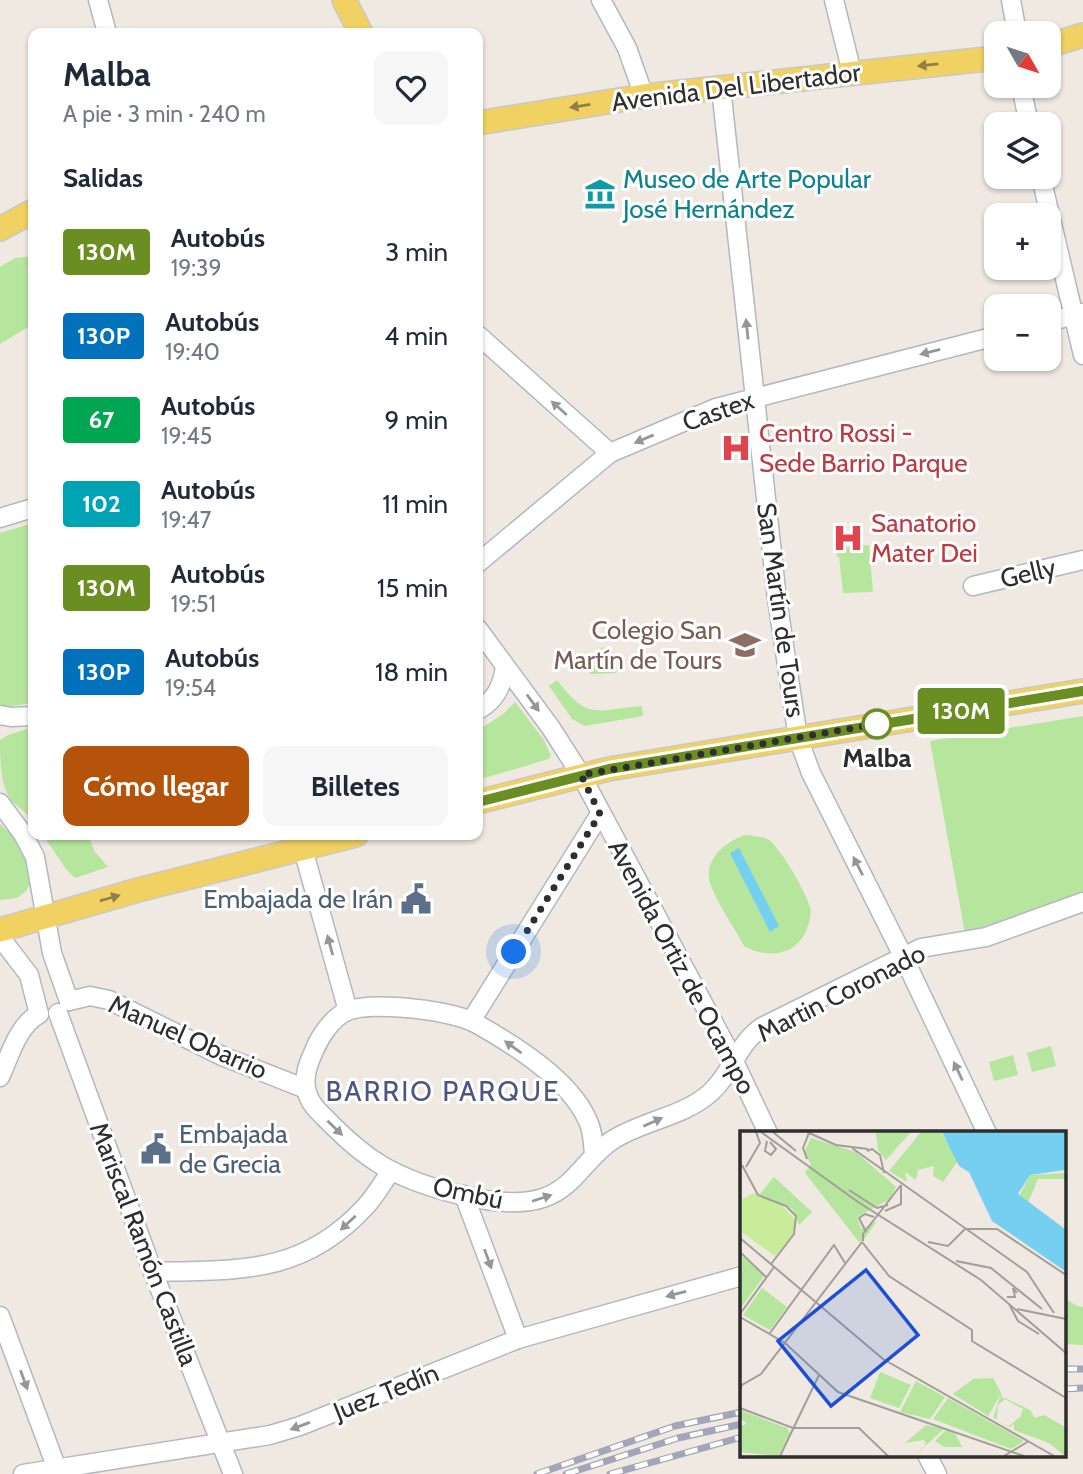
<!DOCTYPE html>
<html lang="es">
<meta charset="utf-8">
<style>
:root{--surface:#fff;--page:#f6f6f7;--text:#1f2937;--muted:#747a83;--accent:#b45309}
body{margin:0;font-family:Cabin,sans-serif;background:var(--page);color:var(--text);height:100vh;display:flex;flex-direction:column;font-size:26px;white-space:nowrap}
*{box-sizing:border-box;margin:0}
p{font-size:23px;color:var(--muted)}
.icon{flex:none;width:38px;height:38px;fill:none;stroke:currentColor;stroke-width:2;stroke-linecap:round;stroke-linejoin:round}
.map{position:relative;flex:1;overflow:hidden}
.sheet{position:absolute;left:28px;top:28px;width:455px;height:812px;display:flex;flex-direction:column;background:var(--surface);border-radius:14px;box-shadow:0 2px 5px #0004}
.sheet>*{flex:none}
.badge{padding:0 14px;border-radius:5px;font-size:24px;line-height:46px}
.needle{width:46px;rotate:129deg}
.fabs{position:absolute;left:984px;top:21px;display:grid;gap:14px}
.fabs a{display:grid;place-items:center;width:77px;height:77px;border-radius:14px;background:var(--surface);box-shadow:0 2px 5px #0004;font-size:35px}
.you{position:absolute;width:35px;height:35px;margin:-18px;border:5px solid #fff;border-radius:50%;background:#1a73e8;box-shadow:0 0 0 10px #1a73e833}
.map>.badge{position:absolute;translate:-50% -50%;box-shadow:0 0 0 4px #fff}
h2{padding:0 35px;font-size:26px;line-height:63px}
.round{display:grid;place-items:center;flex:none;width:74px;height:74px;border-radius:14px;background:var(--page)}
.overview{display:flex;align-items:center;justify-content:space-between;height:119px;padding:0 35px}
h1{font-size:33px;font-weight:800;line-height:52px}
.action{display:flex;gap:14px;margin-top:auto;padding:14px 35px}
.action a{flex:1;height:80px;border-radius:14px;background:var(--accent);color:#fff;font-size:28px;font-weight:800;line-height:80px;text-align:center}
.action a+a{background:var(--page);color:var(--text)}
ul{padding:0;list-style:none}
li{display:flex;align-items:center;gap:21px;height:84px;padding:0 35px}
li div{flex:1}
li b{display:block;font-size:26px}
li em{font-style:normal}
li .badge{min-width:77px;font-weight:700;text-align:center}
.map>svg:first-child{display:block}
.green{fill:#b6e59e}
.water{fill:#75cff0}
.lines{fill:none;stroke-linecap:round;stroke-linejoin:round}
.minor-casing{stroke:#b4b7c1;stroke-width:21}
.major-casing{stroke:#c9c9c9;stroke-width:26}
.minor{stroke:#fff;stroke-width:18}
.major{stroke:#f2d163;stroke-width:23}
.rail-casing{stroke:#a3a6b8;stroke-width:7}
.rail{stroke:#fff;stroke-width:4.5;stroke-dasharray:13;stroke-linecap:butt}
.oneway{fill:#908048}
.oneway2{fill:#969696}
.line-casing{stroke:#fff;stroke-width:16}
.line{stroke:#6b8e23;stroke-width:10}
.walk{stroke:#2e2e2e;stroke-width:7;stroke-dasharray:0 12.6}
.stop-dot{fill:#fff;stroke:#6b8e23;stroke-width:3.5}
.labels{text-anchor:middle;stroke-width:6;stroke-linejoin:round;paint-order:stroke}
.street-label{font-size:26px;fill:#2e2e2e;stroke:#fff}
.culture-label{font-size:26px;fill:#0d838f;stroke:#fff;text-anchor:start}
.health-label{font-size:26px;fill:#be3a42;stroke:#fff;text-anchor:start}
.education-label{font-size:26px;fill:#785e54;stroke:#fff;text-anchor:end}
.stop-label{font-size:26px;font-weight:bold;fill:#2e2e2e;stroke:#fff}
.service-label{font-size:26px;fill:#4e5e75;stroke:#fff;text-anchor:end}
.neighbourhood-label{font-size:28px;letter-spacing:2px;fill:#4d5680;stroke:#fff}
.inset-road{fill:none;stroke:#a29e99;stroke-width:2}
.view{fill:#1d4ed8;fill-opacity:0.15;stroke:#1d4ed8;stroke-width:3.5}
.inset-edge{fill:none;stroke:#2e2e2e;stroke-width:3.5}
</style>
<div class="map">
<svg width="1083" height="1474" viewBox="0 0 1083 1474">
<rect width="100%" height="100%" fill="#efe9e1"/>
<g class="green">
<path d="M33,256V324L0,344V267L15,258Z"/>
<path d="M33,523V703L5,707L0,704V533Z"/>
<path d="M869,545L873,592L843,593L839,557H837L836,548Z"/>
<path d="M603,647L604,653L613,652L617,673L591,674L582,662Z"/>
<path d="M557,680C588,721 595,710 642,706L643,716L585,726L572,719L549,686Z"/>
<path d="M515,702L544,740L551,756L549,759L478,780V730L502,715Z"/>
<path d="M1083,716V892L965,933L930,741Z"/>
<path d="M33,727V821C27,813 19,808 12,801C0,787 0,758 0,740L8,735Z"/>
<path d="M0,824L26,848L31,882L26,891L17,898L0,900Z"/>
<path d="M43,835H88L95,852L108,867L75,878L66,869Z"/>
<path d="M745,835C752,836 760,836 767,839C778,843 807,894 810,907C812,915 809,925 805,933C793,957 766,958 744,946C734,927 717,903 710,883C703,860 726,841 745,835Z"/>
<path d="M1051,1046L1056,1066L1032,1072L1027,1053Z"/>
<path d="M1013,1055L1018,1075L994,1081L989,1062Z"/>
<path d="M1064,1298L1077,1306L1083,1307V1345L1064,1344Z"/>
</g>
<path class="water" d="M739,848L779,926L770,932L730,853Z"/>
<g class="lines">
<g class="minor-casing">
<g id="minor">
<path d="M98,0L107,33"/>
<path d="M601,0L627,48L644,96"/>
<path d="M834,0L852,73"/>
<path d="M1011,0L1017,33"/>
<path d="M1021,86L1029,124"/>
<path d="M721,88L777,599L798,738L811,773L903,956L987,1133"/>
<path d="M1041,177L1083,355"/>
<path d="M1048,322L1082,313"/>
<path d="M478,335L610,453"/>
<path d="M0,518L33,508"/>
<path d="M478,563L610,453L716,408L996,336"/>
<path d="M973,586L1083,560"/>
<path d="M478,629L551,728L581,775L734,1061L768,1133"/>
<path d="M478,710C495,701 503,685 505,666"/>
<path d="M0,715L11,717L33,716"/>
<path d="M0,803L23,834L35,857L52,953L69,1001"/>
<path d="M303,849L348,1011"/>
<path d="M0,937L29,975L39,1014"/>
<path d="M69,1001L90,996L109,1000L222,1056L306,1089"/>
<path d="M58,1013L153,1272L233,1474"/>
<path d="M471,1021L600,814"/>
<path d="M0,1077C10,1056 17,1026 39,1014"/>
<path d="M594,1155C593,1143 593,1130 587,1119C569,1079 514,1045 477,1024C453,1010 373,1001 347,1011C332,1018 320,1036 314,1051C308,1063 303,1079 307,1092C310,1106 323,1115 332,1125C347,1140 363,1154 381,1165C419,1187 501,1212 543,1198C574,1188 585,1159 611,1141C641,1121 683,1117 710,1093C732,1074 737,1044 762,1027L921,948L986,937L1083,902"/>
<path d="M464,1195L518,1339"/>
<path d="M153,1272C239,1270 303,1275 366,1206C376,1195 383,1182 391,1171"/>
<path d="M0,1316L57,1469"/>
<path d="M927,1455L937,1474"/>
<path d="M23,1474L270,1435L300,1426L518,1339L742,1276"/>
</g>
</g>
<g class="major-casing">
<g id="major">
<path d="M344,0L361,33"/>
<path d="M1048,46L1083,35"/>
<path d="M478,123L644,96L996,58"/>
<path d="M0,229L33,211"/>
<path d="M478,802L609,769L1083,691"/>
<path d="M0,930L138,890L356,835"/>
</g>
</g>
<use href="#minor" class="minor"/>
<use href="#major" class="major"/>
<g class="rail-casing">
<g id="rail">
<path d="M1064,1369H1083"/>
<path d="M1064,1389L1083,1388"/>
<path d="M537,1474L675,1426L742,1412"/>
<path d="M566,1474L678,1438L742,1424"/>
<path d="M610,1474L742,1437"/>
</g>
</g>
<use href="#rail" class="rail"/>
</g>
<defs><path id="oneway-solid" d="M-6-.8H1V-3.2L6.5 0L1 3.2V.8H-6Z" transform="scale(1.75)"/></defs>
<g class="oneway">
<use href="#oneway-solid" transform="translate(928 65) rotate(174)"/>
<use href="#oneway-solid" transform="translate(580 106) rotate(171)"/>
<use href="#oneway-solid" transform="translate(110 898) rotate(-16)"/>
</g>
<g class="oneway2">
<use href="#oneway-solid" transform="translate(747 329) rotate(-96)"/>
<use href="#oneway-solid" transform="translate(930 352) rotate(166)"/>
<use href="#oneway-solid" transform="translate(559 408) rotate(-138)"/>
<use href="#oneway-solid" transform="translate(644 439) rotate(157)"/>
<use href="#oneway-solid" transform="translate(533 703) rotate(54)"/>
<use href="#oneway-solid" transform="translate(858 866) rotate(-117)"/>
<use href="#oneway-solid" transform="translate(330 945) rotate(-105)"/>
<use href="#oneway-solid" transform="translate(513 1047) rotate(-144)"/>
<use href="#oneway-solid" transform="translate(958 1071) rotate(-115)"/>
<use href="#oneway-solid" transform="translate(653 1122) rotate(-24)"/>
<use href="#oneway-solid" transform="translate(335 1128) rotate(44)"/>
<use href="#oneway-solid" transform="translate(542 1198) rotate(-18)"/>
<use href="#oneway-solid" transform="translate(348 1223) rotate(137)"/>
<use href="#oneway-solid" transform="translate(488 1259) rotate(70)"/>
<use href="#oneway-solid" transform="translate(676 1294) rotate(165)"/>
<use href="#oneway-solid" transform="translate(24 1380) rotate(70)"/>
<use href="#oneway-solid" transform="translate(300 1426) rotate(160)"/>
</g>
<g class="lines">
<g class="line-casing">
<path id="line" d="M478,802L609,769L1083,691"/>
</g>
<use href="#line" class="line"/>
<path class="walk" d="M514,952L600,814L581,775L877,724"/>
</g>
<defs>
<g id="museum-bare" transform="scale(2.415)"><path d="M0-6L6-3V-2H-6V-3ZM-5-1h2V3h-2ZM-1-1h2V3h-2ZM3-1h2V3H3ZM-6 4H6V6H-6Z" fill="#0f9aa8" stroke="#fff" stroke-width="2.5" paint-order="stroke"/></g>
<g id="hospital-bare" transform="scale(2.415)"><path d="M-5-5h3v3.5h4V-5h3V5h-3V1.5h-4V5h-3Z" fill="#e0444e" stroke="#fff" stroke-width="2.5" paint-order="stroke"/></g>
<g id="university-bare" transform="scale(2.415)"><path d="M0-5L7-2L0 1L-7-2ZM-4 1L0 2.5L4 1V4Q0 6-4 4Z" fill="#8d6e63" stroke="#fff" stroke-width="2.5" paint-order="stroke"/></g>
<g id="civic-bare" transform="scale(2.415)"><path d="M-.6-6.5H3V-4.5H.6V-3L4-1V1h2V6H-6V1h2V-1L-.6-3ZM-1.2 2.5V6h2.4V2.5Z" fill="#5c6f8a" stroke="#fff" stroke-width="2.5" paint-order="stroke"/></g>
</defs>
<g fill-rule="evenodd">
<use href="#museum-bare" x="600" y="194"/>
<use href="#hospital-bare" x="736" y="448"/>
<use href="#hospital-bare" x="848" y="538"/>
<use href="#university-bare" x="745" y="645"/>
<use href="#civic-bare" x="416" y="899"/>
<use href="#civic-bare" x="156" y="1149"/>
</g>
<circle class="stop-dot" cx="877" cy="724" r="14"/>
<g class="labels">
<g class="street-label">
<text transform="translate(736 87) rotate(-7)" y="9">Avenida Del Libertador</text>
<text transform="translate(718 411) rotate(-19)" y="9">Castex</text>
<text transform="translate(1028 573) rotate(-13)" y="9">Gelly</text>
<text transform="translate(781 610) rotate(82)" y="9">San Martín de Tours</text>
<text transform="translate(682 967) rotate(62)" y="9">Avenida Ortiz de Ocampo</text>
<text transform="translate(841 993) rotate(-27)" y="9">Martin Coronado</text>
<text transform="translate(188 1037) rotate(24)" y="9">Manuel Obarrio</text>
<text transform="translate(468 1193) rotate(12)" y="9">Ombú</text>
<text transform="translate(144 1244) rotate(69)" y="9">Mariscal Ramón Castilla</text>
<text transform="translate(386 1392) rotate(-22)" y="9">Juez Tedín</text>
</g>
<g class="culture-label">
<text x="623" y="188">Museo de Arte Popular<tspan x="623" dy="30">José Hernández</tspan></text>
</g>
<g class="health-label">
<text x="759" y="442">Centro Rossi -<tspan x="759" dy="30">Sede Barrio Parque</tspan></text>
<text x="871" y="532">Sanatorio<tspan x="871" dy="30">Mater Dei</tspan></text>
</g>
<g class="education-label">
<text x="722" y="639">Colegio San<tspan x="722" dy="30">Martín de Tours</tspan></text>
</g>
<g class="stop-label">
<text x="877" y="767">Malba</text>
</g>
<g class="service-label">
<text x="393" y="908">Embajada de Irán</text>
<text x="179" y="1143" text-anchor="start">Embajada<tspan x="179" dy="30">de Grecia</tspan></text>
</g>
<g class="neighbourhood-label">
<text x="443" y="1101">BARRIO PARQUE</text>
</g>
</g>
<g transform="translate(740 1131)">
<rect width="326" height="326" fill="#efe9e1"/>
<path d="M136,1H171L146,29L138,19ZM181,1H201L218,30L203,51L193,45L194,35L178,39L176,49L165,41L167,51L149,40ZM34,3L71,33L64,22L71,7L116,21L156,56L150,68L117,86L121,98L137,90L123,110L119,111L65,42L71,33ZM325,42V48H298L288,72L279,65L290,44ZM34,46L72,81L59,94L52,78L19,64ZM0,123L24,145L0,178ZM22,157L47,176L30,199L3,184ZM140,241L171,254L159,277L130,267ZM253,247L261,262L262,267H265L290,279L295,287L304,284L325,296V325L309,312L274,299V293L270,296L257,290L269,295L281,285L283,278L265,268L258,274L257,288L253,287L261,263L248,285L213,263L233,248ZM176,250L205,266L190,288L160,281ZM208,267L284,310L271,318L193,288ZM0,279L47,297L50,302L38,325L0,321V295L7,293L0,287ZM186,294L204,298L174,325L186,313L184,309L165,312ZM207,298L215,302L222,316H204L195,310Z" fill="#b6e59e"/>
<path d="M14,62L40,73L55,88V101L35,125L0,100L1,69Z" fill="#c9ec9a"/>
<path d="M202,1H325V39L290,44L278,63L325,98V140L252,90L229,41L219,35Z" fill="#75cff0"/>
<path class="inset-road" d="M21,1L118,71L241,149L326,222M33,1L56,20M67,1L96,14L128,18M27,10L25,20L31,24L36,18L30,11M112,17L287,141L304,167M127,20L132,18L140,24L144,42M67,28L63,17L69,2M2,34L18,64L46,75L56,85L54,103L31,133M6,36L20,12L16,1M109,59L137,77L148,74M145,80L161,73V54M225,98H257L326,144M126,101L119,87L125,83L134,86M0,107L143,228L314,325M123,110V103L161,54M122,111L149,145L232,199V210L326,267M188,111L208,115L225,98M0,121L27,147M216,130L251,137L302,178M302,164L314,182M267,166H275L273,157L277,162M269,173L278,190L299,203M277,178L326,188M0,183L34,136M0,186L45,212L98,261L284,325M30,202L94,114L105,132M0,260L2,254L21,243L122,111M0,277L53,297H119L148,325M40,325L79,244M264,325L289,310"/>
<path class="view" d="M126,139L178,204L91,275L38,210Z"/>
<rect width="326" height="326" class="inset-edge"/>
</g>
</svg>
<div class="fabs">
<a><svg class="needle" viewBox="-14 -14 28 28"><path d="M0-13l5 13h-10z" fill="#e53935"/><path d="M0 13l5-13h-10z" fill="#747a83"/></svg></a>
<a><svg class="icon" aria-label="layers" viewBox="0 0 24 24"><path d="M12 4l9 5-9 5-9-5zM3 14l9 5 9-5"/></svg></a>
<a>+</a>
<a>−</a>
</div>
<div class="you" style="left:514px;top:952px"></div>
<b class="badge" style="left:961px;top:711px;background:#6b8e23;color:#fff">130M</b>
<section class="sheet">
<div class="overview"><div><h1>Malba</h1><p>A pie · 3 min · 240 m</p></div><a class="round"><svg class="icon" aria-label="heart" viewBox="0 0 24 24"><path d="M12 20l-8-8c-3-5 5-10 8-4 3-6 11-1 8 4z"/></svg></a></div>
<h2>Salidas</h2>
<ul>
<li><span class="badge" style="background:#6b8e23;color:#fff">130M</span><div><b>Autobús</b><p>19:39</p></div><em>3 min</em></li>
<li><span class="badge" style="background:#0072bc;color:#fff">130P</span><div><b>Autobús</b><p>19:40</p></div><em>4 min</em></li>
<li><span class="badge" style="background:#00a651;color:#fff">67</span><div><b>Autobús</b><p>19:45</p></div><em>9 min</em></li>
<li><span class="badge" style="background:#00a3b4;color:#fff">102</span><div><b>Autobús</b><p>19:47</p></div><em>11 min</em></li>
<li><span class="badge" style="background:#6b8e23;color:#fff">130M</span><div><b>Autobús</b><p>19:51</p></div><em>15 min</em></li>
<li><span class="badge" style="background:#0072bc;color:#fff">130P</span><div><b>Autobús</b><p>19:54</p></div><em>18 min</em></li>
</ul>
<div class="action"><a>Cómo llegar</a><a>Billetes</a></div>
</section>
</div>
